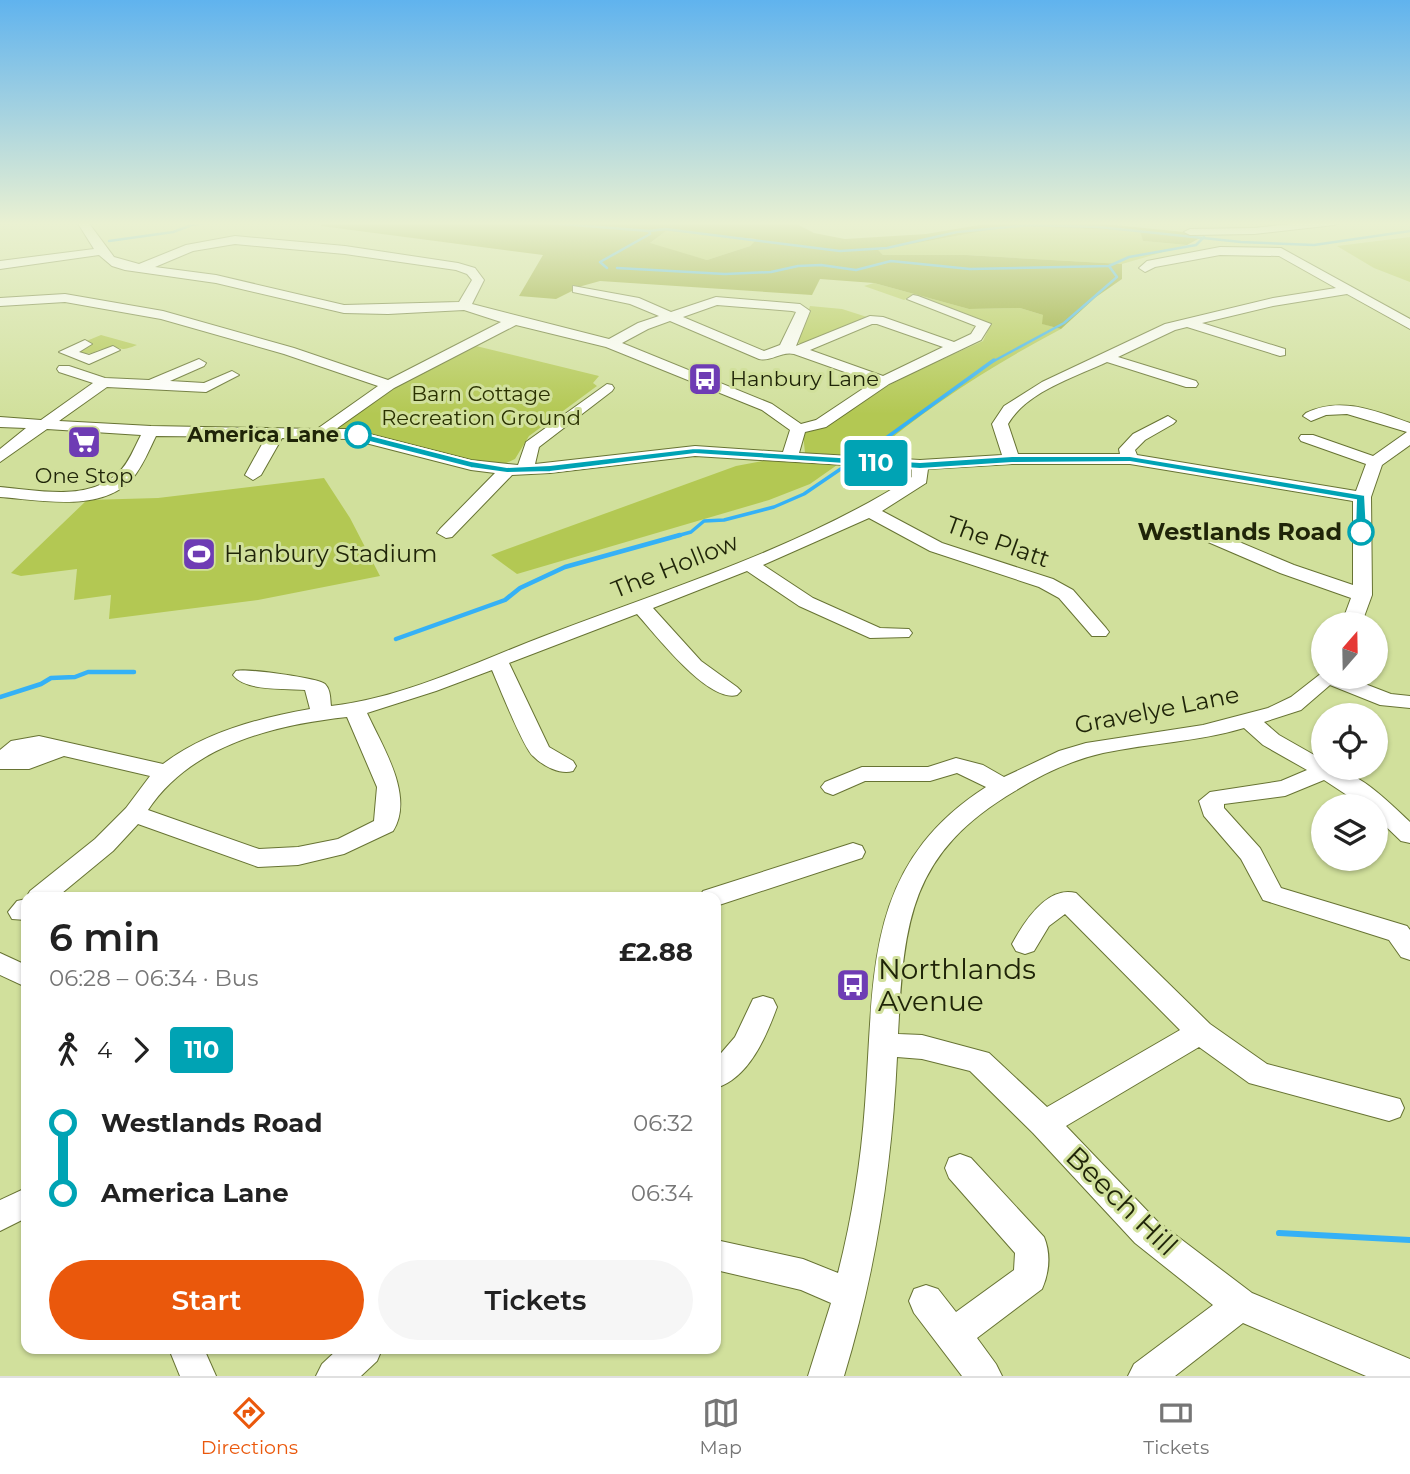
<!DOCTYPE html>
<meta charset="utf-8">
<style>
:root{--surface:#fff;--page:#f6f6f6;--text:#222;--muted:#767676;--line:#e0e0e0;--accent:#ea580c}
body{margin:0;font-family:Montserrat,sans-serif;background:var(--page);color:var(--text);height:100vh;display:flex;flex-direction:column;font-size:26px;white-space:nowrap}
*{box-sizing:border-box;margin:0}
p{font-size:23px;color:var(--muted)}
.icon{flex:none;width:38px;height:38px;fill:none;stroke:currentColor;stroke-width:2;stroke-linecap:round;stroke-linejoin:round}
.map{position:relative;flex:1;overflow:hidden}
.side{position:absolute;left:21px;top:892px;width:700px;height:462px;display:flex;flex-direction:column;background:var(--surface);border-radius:14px;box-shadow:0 2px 5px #0004}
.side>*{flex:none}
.badge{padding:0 14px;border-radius:5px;font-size:24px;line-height:46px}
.needle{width:46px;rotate:20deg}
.fabs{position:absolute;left:1311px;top:612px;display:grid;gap:14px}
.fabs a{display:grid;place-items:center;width:77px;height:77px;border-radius:50%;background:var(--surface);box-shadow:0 2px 5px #0004;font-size:35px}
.map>.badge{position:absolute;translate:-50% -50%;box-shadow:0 0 0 4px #fff}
.legs{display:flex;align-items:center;gap:10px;height:77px;padding:0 28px;font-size:23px}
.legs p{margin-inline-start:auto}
.head{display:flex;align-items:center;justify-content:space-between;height:119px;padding:0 28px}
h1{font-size:38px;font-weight:600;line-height:52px}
.button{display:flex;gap:14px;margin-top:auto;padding:14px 28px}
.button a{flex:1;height:80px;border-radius:42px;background:var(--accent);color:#fff;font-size:28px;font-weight:600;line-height:80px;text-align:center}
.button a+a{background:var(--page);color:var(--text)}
ul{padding:0 28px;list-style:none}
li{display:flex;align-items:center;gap:24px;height:70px;font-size:26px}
li i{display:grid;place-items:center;width:10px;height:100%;margin:0 9px;background:currentColor}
li i::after{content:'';width:18px;height:18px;margin:-9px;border:5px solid;border-radius:50%;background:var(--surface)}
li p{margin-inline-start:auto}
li:first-child i{background:linear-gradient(#0000 50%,currentColor 0)}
li:last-child i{background:linear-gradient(currentColor 50%,#0000 0)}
.menu{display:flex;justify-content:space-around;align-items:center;height:98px;border-top:2px solid var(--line);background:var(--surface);font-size:19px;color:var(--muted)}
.menu a{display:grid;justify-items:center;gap:4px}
.menu .active{color:var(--accent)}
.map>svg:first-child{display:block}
.green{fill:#b3c853}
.forest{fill:#8ea124;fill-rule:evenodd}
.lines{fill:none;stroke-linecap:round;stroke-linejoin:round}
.stream-far3{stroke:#35b1f6;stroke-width:2.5}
.stream-far2{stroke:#35b1f6;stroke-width:3.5}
.stream-far1{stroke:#35b1f6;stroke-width:4.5}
.stream{stroke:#35b1f6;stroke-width:6}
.minor-casing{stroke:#677333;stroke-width:2}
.minor{fill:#fff;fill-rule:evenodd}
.line-1{fill:#00a3b4;stroke:#fff;stroke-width:2}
.stop-1-dot{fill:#fff;stroke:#00a3b4;stroke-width:3.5}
.labels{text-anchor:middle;stroke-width:6;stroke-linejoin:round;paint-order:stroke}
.far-poi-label{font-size:21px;fill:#1f2408;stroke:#d1e09c;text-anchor:start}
.far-park-label{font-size:21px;fill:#2a3100;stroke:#d1e09c}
.far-stop-label{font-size:21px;font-weight:bold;fill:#1f2408;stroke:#d1e09c;text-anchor:end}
.stop-label{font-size:24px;font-weight:bold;fill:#1f2408;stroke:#d1e09c;text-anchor:end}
.street-label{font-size:24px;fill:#1f2408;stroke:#d1e09c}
.poi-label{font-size:24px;fill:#1f2408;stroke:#d1e09c;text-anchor:start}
.near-poi-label{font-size:28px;fill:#1f2408;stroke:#d1e09c;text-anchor:start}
.near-street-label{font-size:28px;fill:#1f2408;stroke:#d1e09c}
</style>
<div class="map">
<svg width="1410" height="1376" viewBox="0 0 1410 1376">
<rect width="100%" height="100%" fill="#d1e09c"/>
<g class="green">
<path d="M1011,226L1141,231L1143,241L1187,245L1122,264L966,255H883L877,250Z"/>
<path d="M666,231L757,240L750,246L707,260L649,244Z"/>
<path d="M1410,237V282L1374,268L1337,246Z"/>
<path d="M874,283L969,309L1020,308L1043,315V324L1061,329C993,365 928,406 870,456L805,453L803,433C837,426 837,416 864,399C901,377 943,359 983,341L991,324L913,296L904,300L864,286Z"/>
<path d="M810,306L842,309L867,317L803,344L795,342L799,340Z"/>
<path d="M101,335L137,345C118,353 122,346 108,348C90,350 97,357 74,351L84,342Z"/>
<path d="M476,346L599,376L593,383L597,386L529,436L515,459L502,465L471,462L332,429L391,385Z"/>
<path d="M768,460L837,465L810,484L769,500L517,574L491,555L736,466Z"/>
<path d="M324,478L350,518L380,576L258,600L109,619L111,595L74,600L77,569L21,576L11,573L87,500L158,498Z"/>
</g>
<path class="forest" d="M322,222H696L710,224L793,222L814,233L845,239L926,234L997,222H1085L1184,232L1200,238L1187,245L1143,241L1140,231L1011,226L878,250L883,255H966L1122,264V279L1096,297L1061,329L1042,324L1043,315L1020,308L969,309L874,283L820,279L812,295L600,281L582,286L556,299L519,296L543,255L321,226ZM666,231L756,239V240L750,246L707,260L650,243Z"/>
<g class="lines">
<g class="stream-far3">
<path d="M537,222L649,231L665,229L840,251L887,248L957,232L1029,225L1099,227L1241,242L1314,245L1410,231"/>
<path d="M109,241L173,232L192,225L213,222"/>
<path d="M607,268L600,262L650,234L649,231"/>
<path d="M617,268L725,274L771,272L798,266L821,265L856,270L891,261L970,269L1109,266L1129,257L1196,245L1204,237"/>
<path d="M992,362L1064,323L1117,277L1109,266"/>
</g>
<g class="stream-far2">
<path d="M864,454L994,360"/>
<path d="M673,537L691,532L704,521L724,520L774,507L804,494L848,464"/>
</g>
<g class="stream-far1">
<path d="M396,639L505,600L520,588L565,567L680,535"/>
<path d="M0,697L41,684L51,678L75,677L88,672H134"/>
</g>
<path class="stream" d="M1279,1233L1410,1240"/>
<g class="minor-casing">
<g id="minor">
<path d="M77,222H88L114,257L139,264L186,245L235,236L345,246L458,263L475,268L484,280L472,304L609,339L638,323L659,316L630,304L573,292V286L639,298L671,312L716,297L800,304L810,311L796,346L870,316L883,317L954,342L971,334L976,326L907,299L913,295L918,296L991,324L981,340L889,384L826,427L805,432L799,453L920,460L1002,455L992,424L1004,406L1042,382L1165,324L1273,298L1336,288L1279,256L1220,255L1155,267L1145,272L1139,268L1147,261L1220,247L1281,248L1410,319V329L1347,294L1273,306L1202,323L1285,349V355L1280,356L1187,327L1175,330L1118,357L1196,381L1198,384L1196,387H1186L1107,362C1075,377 1026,392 1008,424L1018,454H1120L1119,449L1133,434L1168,416L1176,421L1173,424L1145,440L1135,450L1137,455L1356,491L1366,464L1301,441L1299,438L1301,435H1313L1373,456L1407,432L1347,414L1326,415L1311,421L1303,416L1306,413C1341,396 1375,411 1410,423V445L1382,465L1371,497L1372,595L1361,625H1341L1351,598L1280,573L1201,539L1198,535L1201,531H1213L1294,565L1353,585V501L1130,464H1012L928,469L926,483L882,511L942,543L1053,579L1073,590L1106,628L1109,632L1106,636H1092L1059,598L1039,587L930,551L869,518L763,565L813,598L880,628L909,629L912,633L909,637L870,638L799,606L747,571L653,608L701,661L737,687L741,691L737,695C708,703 656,635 637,614L509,663L549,747L573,761L576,766L573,771C560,775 543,766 533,756C523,747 499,686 492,670L436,691L367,713C382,746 415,796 393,831L344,854L298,865L258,867L138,824L113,851L56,898H26L30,891L95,839L126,808L150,776L64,756L29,769H0V750L11,741L39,736L163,764C205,732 259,718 310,709L305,690C286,688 246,692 233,675L236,671C245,668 319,678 325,684C331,690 330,699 331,706C405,698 478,661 547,635C670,588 800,548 912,477V469L695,456L550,473L512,475L452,537L446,538L437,533L440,529L495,473L471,470L350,439L282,438L261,475L253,480L245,475L266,437L156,436C149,450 143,466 132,479C101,513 40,500 0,497V487C37,490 88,502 118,473C129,463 134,448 141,435L47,429L0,462V449L26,428L0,427V417L41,420L93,383L59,372L57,369L59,366H69L105,378L149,380L199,359L206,363L204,366L170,381L204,383L232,371L239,375L206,392L107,387L59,421L151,426L317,429L378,386L284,354L161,319L65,302L0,306V298L65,294L163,311L294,348L388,380L501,322L464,310L388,314L344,313L216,283L125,270L112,266L99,255L0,269V261L94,249ZM235,244L345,254L456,270L467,274L472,280L459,302L344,305L216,275L155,267L193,251ZM717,305L792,311L796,312L780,345L764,351L683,317ZM670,321L759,359C771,362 781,351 794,354L873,382L816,420L801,424L772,404L622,343L648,329ZM872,324H877L943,347L883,376L810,350ZM516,325L606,347L762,410L790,430L783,452L695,446L535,464L539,447L612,391L614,388L612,385L607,384L526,442L518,465L471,460L350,429H336L394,388ZM347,717L377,787L374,821L338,839L298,847L259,849L148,810C191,745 274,725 347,717Z"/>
<path d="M1308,222H1340L1334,225L1254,234L1190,235L1184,232L1190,229L1254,228Z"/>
<path d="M85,340L92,344L79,352L89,355L113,346L120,350L89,364L59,352Z"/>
<path d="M1323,672V677H1347L1391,694L1410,696V708L1380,705L1330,685L1301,710L1264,722L1279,735L1323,760V768C1357,768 1386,800 1410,822V843L1401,841L1376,817V807H1365L1324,780L1285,796L1224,804V808L1260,848L1281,888L1407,926L1410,930V960L1401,957L1389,940L1263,900L1241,859L1204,816L1199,801L1210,792L1281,781L1307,770L1263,745L1244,728C1197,742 1150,743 1103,753C1072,760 1042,774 1015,791C910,853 904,920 898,1034L922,1035L989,1053L1047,1107L1180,1030L1065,914L1049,926L1034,951L1025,954L1016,951L1012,944C1024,922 1047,885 1076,893L1210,1024L1267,1064L1400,1099L1404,1108L1400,1117L1389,1121L1249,1083L1199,1047L1066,1126L1157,1221L1252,1293L1410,1359V1376H1366L1243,1323L1175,1376H1128L1134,1364L1213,1305L1135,1243L1033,1133L970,1071L922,1059L897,1057C892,1166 876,1271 844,1376H808L831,1303L801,1290L716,1270V1240L803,1259L838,1273C852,1218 861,1162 865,1105C875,975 863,866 986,787L957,773L930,781H865L833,795L825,792L821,787L825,782L862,767H928L956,758L983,765L1004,777L1059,751L1086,743L1203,725L1268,708L1291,697Z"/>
<path d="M853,843L862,846L865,852L862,858L716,906V898H699L703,891Z"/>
<path d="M26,899V920L12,919L8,912L17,901Z"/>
<path d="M0,953L26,965V987L0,975Z"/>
<path d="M763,996L773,999L777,1007C766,1037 749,1078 716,1088V1059L735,1037L753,999Z"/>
<path d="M960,1154L971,1158L1044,1237C1051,1254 1049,1273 1042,1289L977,1338L996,1364L1002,1376H962L914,1313L909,1301L914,1289L926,1285L938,1289L956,1312L1014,1270L1015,1253L949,1178L945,1168L949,1158Z"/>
<path d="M26,1188V1218L0,1231V1200Z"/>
<path d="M169,1349H204L216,1376H180Z"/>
<path d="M338,1349H382L377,1361L361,1376H316L322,1364Z"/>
</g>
</g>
<use href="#minor" class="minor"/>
</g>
<linearGradient id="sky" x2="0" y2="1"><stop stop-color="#60b3ee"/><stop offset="0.54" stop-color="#eaf1d2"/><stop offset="1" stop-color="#eaf1d2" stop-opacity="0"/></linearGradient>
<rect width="1410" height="414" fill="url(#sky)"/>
<path class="line-1" d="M358,432L471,461L507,467L550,465L695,448L920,462L1012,456H1130L1365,495L1367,532L1361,535L1355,532L1356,500L1130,462L1012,463L920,469L695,454L550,472L507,473L471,468L354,438V433Z"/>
<defs>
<g id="bus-square" transform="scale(1.75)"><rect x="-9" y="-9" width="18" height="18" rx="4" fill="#6e3cb4" stroke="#d1e09c"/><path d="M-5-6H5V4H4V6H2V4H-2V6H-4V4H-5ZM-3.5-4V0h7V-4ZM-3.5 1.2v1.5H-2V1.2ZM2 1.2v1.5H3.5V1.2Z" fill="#fff"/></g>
<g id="supermarket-square" transform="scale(1.75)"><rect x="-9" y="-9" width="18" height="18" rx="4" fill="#6e3cb4" stroke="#d1e09c"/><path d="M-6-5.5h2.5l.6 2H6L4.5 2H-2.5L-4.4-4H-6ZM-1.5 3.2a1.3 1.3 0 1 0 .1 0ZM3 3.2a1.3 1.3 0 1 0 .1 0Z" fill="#fff"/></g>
<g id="stadium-square" transform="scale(1.75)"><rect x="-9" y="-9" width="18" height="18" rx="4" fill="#6e3cb4" stroke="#d1e09c"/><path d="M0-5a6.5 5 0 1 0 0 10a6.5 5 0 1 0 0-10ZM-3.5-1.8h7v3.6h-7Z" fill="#fff"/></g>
</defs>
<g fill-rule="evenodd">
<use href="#bus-square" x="705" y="379"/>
<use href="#supermarket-square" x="84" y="442"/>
<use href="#stadium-square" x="199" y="554"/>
<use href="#bus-square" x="853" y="985"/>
</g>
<g class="stop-1-dot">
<circle cx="358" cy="435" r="12"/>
<circle cx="1361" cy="532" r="12"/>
</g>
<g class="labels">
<g class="far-poi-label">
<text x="730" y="386">Hanbury Lane</text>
<text x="84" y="483" text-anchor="middle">One Stop</text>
</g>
<g class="far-park-label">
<text x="481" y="401">Barn Cottage<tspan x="481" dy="24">Recreation Ground</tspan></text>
</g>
<g class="far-stop-label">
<text x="339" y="442">America Lane</text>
</g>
<g class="stop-label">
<text x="1342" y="540">Westlands Road</text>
</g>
<g class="street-label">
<text transform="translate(998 542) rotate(20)" y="8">The Platt</text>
<text transform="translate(675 566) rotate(-22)" y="8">The Hollow</text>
<text transform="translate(1157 710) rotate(-11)" y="8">Gravelye Lane</text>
</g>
<g class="poi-label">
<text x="224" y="562">Hanbury Stadium</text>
</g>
<g class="near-poi-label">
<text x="878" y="979">Northlands<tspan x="878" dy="32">Avenue</tspan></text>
</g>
<g class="near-street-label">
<text transform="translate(1122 1201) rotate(44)" y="10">Beech Hill</text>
</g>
</g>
</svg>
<div class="fabs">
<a><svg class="needle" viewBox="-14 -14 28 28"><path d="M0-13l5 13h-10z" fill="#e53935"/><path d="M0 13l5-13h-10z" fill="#767676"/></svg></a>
<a><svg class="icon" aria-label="locate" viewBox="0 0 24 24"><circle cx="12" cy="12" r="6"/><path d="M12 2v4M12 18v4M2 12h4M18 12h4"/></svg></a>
<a><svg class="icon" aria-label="layers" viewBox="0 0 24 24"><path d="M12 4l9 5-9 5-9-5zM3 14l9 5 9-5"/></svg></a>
</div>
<b class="badge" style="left:876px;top:463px;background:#00a3b4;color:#fff">110</b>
<section class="side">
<div class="head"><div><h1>6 min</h1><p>06:28 – 06:34 · Bus</p></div><b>£2.88</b></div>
<div class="legs"><svg class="icon" aria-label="walk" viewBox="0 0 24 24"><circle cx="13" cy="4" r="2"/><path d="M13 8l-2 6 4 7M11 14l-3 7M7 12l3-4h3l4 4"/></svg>4<svg class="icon" aria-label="forward" viewBox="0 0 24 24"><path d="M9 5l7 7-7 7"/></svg><b class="badge" style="background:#00a3b4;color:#fff">110</b></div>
<ul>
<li><i style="color:#00a3b4"></i><b>Westlands Road</b><p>06:32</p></li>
<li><i style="color:#00a3b4"></i><b>America Lane</b><p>06:34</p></li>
</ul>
<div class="button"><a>Start</a><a>Tickets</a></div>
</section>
</div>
<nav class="menu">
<a class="active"><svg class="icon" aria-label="directions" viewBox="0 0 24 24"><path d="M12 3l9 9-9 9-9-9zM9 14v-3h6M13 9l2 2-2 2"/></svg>Directions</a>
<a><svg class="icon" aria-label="map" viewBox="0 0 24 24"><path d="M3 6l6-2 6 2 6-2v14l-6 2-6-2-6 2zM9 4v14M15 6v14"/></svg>Map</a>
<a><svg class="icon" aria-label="tickets" viewBox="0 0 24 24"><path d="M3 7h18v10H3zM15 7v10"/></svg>Tickets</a>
</nav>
